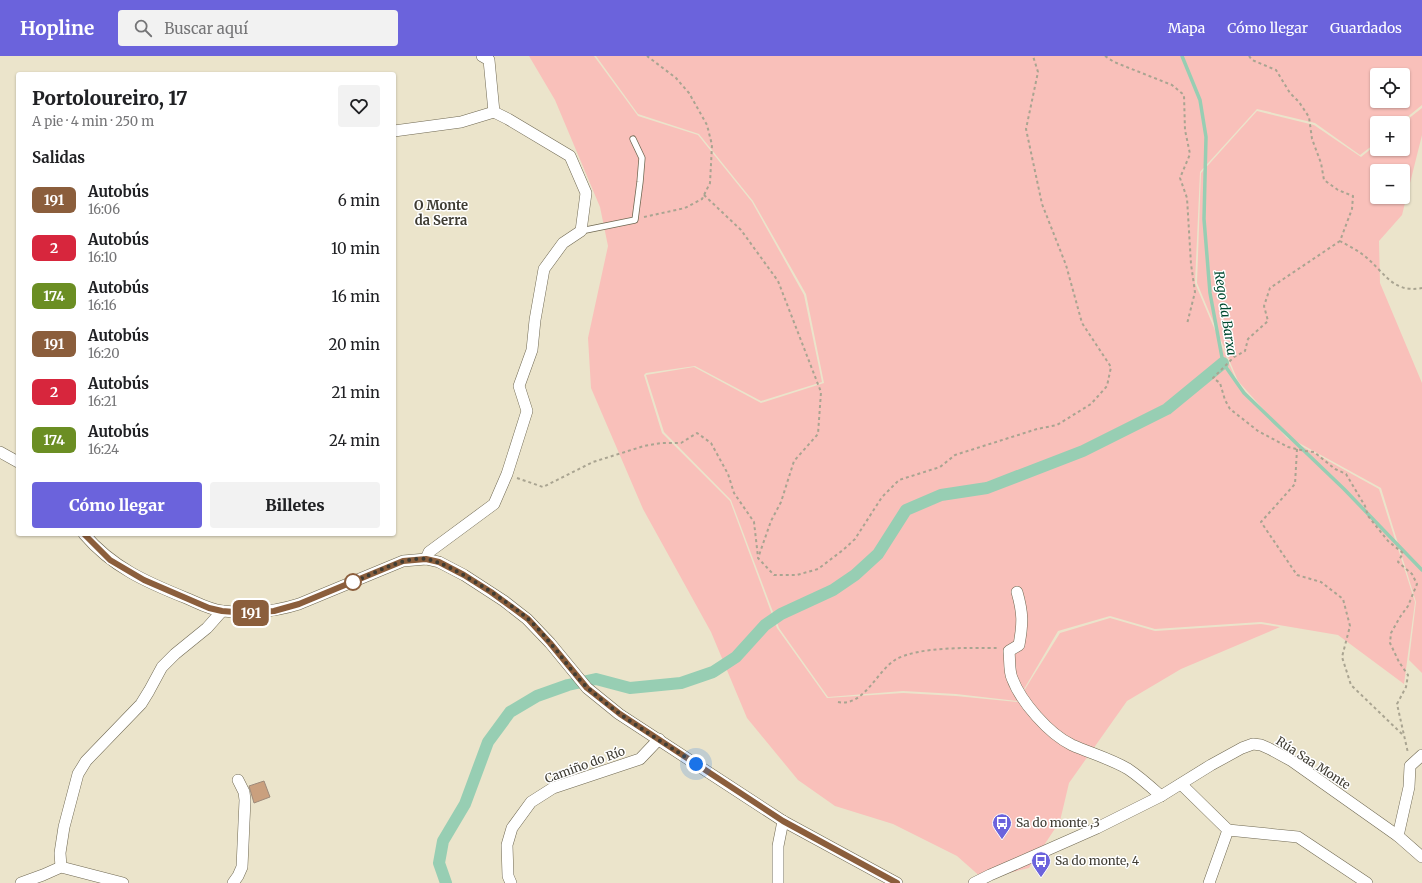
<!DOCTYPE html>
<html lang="es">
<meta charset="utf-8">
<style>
:root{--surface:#fff;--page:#f2f2f2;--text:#202124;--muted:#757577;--accent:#6b63dc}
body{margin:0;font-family:Merriweather,serif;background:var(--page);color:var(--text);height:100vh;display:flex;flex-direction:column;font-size:15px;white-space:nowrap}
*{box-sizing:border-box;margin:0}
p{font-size:13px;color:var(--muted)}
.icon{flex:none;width:22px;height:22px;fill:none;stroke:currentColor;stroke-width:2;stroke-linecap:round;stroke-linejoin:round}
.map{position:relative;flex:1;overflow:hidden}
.panel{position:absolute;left:16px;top:16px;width:380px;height:464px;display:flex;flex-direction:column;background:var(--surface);border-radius:4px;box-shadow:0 1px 3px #0004}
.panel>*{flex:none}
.badge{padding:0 8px;border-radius:6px;font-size:14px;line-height:26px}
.controls{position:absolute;left:1370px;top:12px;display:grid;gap:8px}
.controls a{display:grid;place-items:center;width:40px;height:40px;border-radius:4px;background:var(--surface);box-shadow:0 1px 3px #0004;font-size:20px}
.you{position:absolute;width:20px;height:20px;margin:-10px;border:3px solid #fff;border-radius:50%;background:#1a73e8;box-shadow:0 0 0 6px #1a73e833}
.map>.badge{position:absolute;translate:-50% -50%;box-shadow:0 0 0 2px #fff}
h2{padding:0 16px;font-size:15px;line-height:36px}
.round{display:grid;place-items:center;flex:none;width:42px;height:42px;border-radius:4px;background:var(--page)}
.head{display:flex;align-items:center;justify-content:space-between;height:68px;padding:0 16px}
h1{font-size:19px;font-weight:800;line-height:30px}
.action{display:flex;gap:8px;margin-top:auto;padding:8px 16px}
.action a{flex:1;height:46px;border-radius:4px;background:var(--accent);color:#fff;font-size:16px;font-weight:800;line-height:46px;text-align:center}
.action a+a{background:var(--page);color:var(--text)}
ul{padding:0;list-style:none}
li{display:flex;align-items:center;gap:12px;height:48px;padding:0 16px}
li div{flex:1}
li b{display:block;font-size:15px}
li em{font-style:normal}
li .badge{min-width:44px;font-weight:700;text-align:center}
header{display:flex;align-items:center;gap:24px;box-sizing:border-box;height:56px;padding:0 20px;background:var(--accent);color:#fff}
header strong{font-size:19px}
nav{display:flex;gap:22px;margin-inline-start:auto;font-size:14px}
.search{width:280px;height:36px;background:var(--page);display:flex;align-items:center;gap:10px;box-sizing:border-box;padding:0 14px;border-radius:4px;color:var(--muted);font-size:15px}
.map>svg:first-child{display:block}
.green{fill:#f9c0ba;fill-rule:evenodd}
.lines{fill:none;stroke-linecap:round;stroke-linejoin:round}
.stream{stroke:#97ceb3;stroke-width:3.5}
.canal{stroke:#97ceb3;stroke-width:12}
.building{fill:#caa07e;stroke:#9e8a7a}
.service-casing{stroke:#6f6852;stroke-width:7}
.minor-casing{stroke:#6f6852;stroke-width:12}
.path{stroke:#a9a491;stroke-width:2;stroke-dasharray:3 3;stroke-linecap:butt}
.service{stroke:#fff;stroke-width:5.5}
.minor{stroke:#fff;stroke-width:11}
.line-casing{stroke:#fff;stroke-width:9}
.line{stroke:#8b5e3c;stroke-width:6}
.walk{stroke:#3f3c33;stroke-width:4;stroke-dasharray:0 7.2}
.stop-dot{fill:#fff;stroke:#8b5e3c;stroke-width:2}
.labels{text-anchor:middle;stroke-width:3;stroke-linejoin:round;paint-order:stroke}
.street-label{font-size:12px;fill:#3f3c33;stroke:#fff}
.poi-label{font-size:12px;fill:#3f3c33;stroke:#fff;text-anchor:start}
.neighbourhood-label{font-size:13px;font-weight:bold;fill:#3f3c33;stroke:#fff}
.water-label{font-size:13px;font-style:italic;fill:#004a31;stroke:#fff}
</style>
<header>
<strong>Hopline</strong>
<div class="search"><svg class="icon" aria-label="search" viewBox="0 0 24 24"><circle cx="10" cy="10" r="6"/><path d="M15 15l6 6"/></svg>Buscar aquí</div>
<nav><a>Mapa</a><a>Cómo llegar</a><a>Guardados</a></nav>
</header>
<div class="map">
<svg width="1422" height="827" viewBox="0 0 1422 827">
<rect width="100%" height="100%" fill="#ebe4cb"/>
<g class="green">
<path d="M529,0H594L638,60L698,79L752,146L804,239L822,326L761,345L695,310L646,317L644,319L662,377L730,445L777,572L827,642L903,637L956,640L1017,646L1060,577L1110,562L1155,575L1261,568L1280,571L1181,613L1127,645L1069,727L1060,765L1029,812L983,823L957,800L893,768L835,750L798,724L747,662L711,576L643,453L591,332L588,282L608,190L600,151L555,44Z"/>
<path d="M596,0H1422V49L1400,67H1377V86L1360,99L1315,67L1257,53L1200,116L1195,227L1237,326L1287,382L1379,433L1415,546L1404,628L1338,579L1261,566L1155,573L1110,560L1058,575L1017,645L956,638L903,635L828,641L779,572L731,444L664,376L646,319L694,311L761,347L824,327L806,238L753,145L699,78L638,58ZM1377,19H1403V45H1377Z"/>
<path d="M1422,52V79L1402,159L1379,185L1380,227L1422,327V617L1409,604L1416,546L1381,432L1288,381L1238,325L1197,227L1201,117L1257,55L1314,69L1361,101L1377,88V93H1403V67ZM1377,115H1403V141H1377Z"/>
</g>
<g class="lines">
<path class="stream" d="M1182,0L1200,44L1206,81L1204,163L1210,237L1223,307L1244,337L1344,433L1422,514"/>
<path class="canal" d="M446,827L439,807L443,785L465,748L488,686L510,656L537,640L568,629L596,623L630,632L681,627L713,616L736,601L765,569L781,558L833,534L855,519L878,498L906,454L941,439L987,432L1083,395L1167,353L1223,307"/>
</g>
<path class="building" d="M264,725L270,741L254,747L249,730Z"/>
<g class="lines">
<g class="service-casing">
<path id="service" d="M581,175L635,164L640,126L642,102L633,83"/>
</g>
<g class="minor-casing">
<g id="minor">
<path d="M394,75L461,66L494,56"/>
<path d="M0,396L18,406"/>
<path d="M84,478C112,511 146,526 186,542C198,547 210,554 223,555C249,558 274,556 299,548L403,505L426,503L439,506L464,519L504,545L527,563L550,587L587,632L619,658L783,765L897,827"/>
<path d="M426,503L429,496L494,448L507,418L527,355L519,330L532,294L535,264L544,213L563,187L581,175L586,137L570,100L508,63L494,56L489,4L482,0"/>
<path d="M1017,536C1023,557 1023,567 1019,589L1009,595C1010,604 1009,615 1012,622C1021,646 1049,678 1072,689C1090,697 1111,703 1128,713C1140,721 1151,731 1161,740"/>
<path d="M1181,728L1228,774L1209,827"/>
<path d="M1228,774L1298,781L1367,827"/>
<path d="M1398,780L1409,731L1410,710L1422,699"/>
<path d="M61,811L60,797L64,771L78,718L86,705L141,648L149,635L162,611L175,598L207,572L222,555"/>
<path d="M21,827L43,819L61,811L123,827"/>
<path d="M233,827L238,820L242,811L245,744L244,736L238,724"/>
<path d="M511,827L508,820L507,789L512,772L531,746L553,732L640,703L659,683"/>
<path d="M778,827V790L783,765"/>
<path d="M974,827L990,819L1020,806L1097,772L1161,740L1211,709L1242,692L1253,688L1261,689L1270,693L1292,705L1398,780L1422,801"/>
</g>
</g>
<g class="path">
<path d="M1105,0L1114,6L1172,29L1184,39L1185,74L1190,98L1180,122L1187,142L1191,208L1195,236L1187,268"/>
<path d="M1249,0L1252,4L1276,14L1290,37L1299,46L1309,61L1312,83L1321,107L1324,124L1338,134L1353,140L1352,153L1340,185C1347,189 1355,193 1362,198C1383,213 1391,238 1422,232"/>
<path d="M704,139L741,174L778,225L821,336L818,378L794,405L781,446L771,465L758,502L774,519H797L818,513L843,494L855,483L882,441L899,424L940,411L955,399L1037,373L1057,369L1091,348L1107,330L1111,311L1082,267L1066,209L1042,148L1026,73L1038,16L1033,0"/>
<path d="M644,161L685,152L702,143L710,127L712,89L707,69L689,37L676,22L647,0"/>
<path d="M1340,185L1270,232L1264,250L1268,265L1248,283L1245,295L1234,301L1213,322L1220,327L1225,344L1230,353L1258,375L1288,391L1305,395L1314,396L1335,413L1346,418L1365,450L1368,460L1388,485L1403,497L1398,506L1412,518L1417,528L1408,550L1400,561L1391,577L1390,587L1399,606L1408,619L1406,631L1397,648L1408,697"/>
<path d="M1297,393L1295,428L1261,466L1297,519L1321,526L1343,543L1350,570L1342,601L1351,629L1404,680"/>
<path d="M517,422L543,431L593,406L644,390L661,387H681L697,377L711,387L728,418L734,437L754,466L758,501"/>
<path d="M838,646C864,651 876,616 895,604C918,590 971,592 998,592"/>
</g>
<use href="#service" class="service"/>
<use href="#minor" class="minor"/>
</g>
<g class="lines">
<g class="line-casing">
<path id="line" d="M84,478L110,504L144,524L209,552L222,555L247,557L274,555L299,548L403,505L426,503L439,506L464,519L491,536L528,563L550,587L587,632L620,658L783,765L897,827"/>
</g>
<use href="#line" class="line"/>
<path class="walk" d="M353,526L351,527C371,519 404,500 426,503C449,506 508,546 527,562C535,569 543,578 550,587C563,601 574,620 589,633C621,662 660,684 696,708"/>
</g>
<defs>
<g id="bus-pin" transform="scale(1)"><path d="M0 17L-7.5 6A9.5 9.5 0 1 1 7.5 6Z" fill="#6b63dc" stroke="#fff"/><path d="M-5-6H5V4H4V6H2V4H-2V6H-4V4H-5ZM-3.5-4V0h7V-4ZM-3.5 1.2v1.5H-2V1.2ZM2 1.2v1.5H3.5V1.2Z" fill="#fff"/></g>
</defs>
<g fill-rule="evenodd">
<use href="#bus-pin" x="1002" y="767"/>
<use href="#bus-pin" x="1041" y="805"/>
</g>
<circle class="stop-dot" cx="353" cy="526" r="8"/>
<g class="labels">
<g class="street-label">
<text transform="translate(1313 707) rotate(33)" y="4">Rúa Saa Monte</text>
<text transform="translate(585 709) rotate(-20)" y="4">Camiño do Río</text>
</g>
<g class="poi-label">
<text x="1016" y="771">Sa do monte ,3</text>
<text x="1055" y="809">Sa do monte, 4</text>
</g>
<g class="neighbourhood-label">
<text x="441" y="154">O Monte<tspan x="441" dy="15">da Serra</tspan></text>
</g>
<g class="water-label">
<text transform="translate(1226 257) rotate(81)" y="5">Rego da Barxa</text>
</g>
</g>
</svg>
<div class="controls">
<a><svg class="icon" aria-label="locate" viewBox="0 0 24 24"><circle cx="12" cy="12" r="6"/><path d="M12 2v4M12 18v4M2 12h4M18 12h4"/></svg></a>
<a>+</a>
<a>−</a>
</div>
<div class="you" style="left:696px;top:708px"></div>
<b class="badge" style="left:251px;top:557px;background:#8b5e3c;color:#fff">191</b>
<section class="panel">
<div class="head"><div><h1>Portoloureiro, 17</h1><p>A pie · 4 min · 250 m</p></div><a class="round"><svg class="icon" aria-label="heart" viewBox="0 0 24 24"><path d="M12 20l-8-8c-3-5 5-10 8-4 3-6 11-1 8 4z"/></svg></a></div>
<h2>Salidas</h2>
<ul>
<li><span class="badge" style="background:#8b5e3c;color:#fff">191</span><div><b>Autobús</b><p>16:06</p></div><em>6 min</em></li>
<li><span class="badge" style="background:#d7263d;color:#fff">2</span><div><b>Autobús</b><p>16:10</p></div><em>10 min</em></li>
<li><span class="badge" style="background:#6b8e23;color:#fff">174</span><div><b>Autobús</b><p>16:16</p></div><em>16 min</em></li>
<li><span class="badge" style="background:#8b5e3c;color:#fff">191</span><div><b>Autobús</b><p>16:20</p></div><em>20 min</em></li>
<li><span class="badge" style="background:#d7263d;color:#fff">2</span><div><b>Autobús</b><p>16:21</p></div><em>21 min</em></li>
<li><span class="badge" style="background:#6b8e23;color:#fff">174</span><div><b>Autobús</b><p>16:24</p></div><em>24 min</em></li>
</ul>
<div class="action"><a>Cómo llegar</a><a>Billetes</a></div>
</section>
</div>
